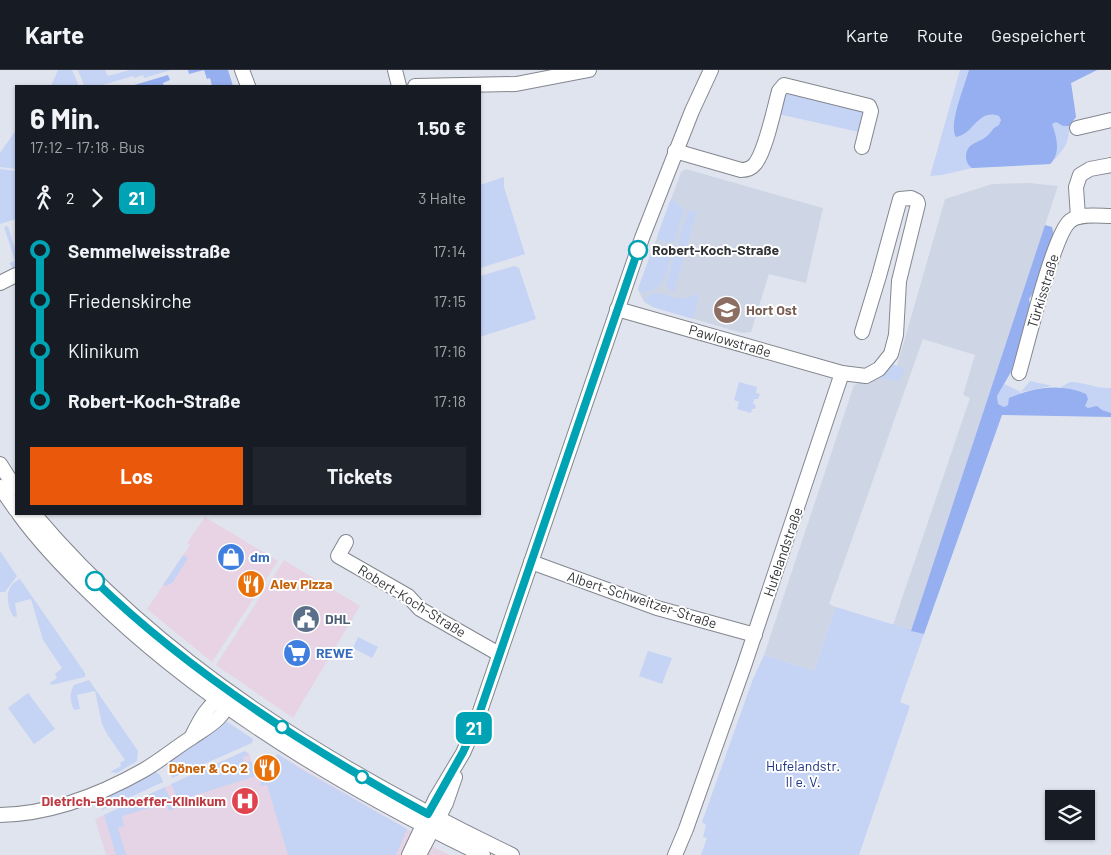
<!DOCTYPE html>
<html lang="de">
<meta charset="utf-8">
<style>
:root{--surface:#171b24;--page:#20242c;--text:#f1f3f6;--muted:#9ea1a6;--line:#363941;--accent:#ea580c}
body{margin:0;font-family:Barlow,sans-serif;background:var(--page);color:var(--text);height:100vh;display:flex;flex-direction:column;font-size:19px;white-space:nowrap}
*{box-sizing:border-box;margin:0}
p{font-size:16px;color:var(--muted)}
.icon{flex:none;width:28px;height:28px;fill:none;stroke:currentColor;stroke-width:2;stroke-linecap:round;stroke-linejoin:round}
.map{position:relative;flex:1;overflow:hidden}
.sheet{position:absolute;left:15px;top:15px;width:466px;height:430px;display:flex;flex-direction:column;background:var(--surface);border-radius:0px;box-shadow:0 1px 4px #0004}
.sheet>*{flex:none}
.badge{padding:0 10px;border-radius:8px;font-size:18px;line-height:32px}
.fabs{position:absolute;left:1045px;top:720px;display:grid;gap:10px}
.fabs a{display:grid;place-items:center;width:50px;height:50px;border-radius:0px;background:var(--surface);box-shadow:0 1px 4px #0004;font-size:25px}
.map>.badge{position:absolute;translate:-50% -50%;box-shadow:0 0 0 2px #fff}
.legs{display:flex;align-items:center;gap:8px;height:55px;padding:0 15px;font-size:16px}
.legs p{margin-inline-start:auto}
.head{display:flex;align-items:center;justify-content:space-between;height:85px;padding:0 15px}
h1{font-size:28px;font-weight:700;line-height:38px}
.primary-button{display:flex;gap:10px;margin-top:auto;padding:10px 15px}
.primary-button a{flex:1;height:58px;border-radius:0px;background:var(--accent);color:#fff;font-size:20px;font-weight:700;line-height:58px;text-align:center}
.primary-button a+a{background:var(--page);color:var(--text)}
ul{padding:0 15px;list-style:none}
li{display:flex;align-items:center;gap:18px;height:50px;font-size:19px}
li i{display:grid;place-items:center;width:8px;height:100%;margin:0 6px;background:currentColor}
li i::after{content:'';width:12px;height:12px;margin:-6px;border:4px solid;border-radius:50%;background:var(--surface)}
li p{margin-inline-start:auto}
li:first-child i{background:linear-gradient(#0000 50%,currentColor 0)}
li:last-child i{background:linear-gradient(currentColor 50%,#0000 0)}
header{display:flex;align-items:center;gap:30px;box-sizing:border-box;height:70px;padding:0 25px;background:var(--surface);border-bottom:1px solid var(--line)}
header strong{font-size:24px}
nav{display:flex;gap:28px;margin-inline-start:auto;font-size:18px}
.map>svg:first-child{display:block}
.commercial{fill:#e7d3e3}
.built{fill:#ced6e6}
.medical{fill:#e5d4e5}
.green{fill:#c5d3f5}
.forest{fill:#95aff1}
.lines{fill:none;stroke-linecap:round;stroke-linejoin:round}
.minor-casing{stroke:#83878f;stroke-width:16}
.minor{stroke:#fff;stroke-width:14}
.line-1-casing{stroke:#fff;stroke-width:11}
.line-1{stroke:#00a3b4;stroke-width:8}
.stop-1-dot{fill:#fff;stroke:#00a3b4;stroke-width:2.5}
.labels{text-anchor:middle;stroke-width:4;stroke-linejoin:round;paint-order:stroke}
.stop-label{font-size:14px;font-weight:bold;fill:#313336;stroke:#fff;text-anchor:start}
.street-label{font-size:14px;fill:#313336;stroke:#fff}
.education-label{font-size:14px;font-weight:bold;fill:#785e54;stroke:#fff;text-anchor:start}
.shop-label{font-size:14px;font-weight:bold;fill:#366cbe;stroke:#fff;text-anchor:start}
.food-label{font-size:14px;font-weight:bold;fill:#c56008;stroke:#fff;text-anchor:start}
.service-label{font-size:14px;font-weight:bold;fill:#4e5e75;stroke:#fff;text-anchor:start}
.park-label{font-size:14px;fill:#1f3580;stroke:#fff}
.health-label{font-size:14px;font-weight:bold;fill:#be3a42;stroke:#fff;text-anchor:end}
</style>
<header>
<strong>Karte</strong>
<nav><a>Karte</a><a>Route</a><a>Gespeichert</a></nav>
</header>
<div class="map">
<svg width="1111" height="785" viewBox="0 0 1111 785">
<rect width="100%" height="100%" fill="#e0e4ee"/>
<g class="commercial">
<path d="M205,447L278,491L212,592L147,539L190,475L187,473Z"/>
<path d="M284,490L360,536L293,648L216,595Z"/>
</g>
<g class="built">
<path d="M686,99L823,138L806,213L769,204L751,262L742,263L653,237L644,232L639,222L638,219L681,102Z"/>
<path d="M1030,113L1058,116L911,561L893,555L970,328L963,325L975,285L923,269L829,534L836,537L814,601L764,585L854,315L876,306L894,295L897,296L945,129L992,114Z"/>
</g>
<path class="medical" d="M245,681L249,683L256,706L258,705L261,716L286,689L407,759L431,776L450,785H106L95,749Z"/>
<g class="green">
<path d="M58,0H72L78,14L77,16H51Z"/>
<path d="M78,0H105L108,6L130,0H171L144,8L143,5L134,8L133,6L99,16L84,15Z"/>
<path d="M960,0H1097L1071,13L1076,47C1068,54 1070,59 1068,68C1067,77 1056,88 1050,94L972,98L942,105L930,106Z"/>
<path d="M785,20L866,39L859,62L778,44Z"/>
<path d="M16,60V99L0,97V83Z"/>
<path d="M0,99L16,101V149L0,154Z"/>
<path d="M504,107V117L525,184L480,198V115Z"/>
<path d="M672,130L676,132L684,140L674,172C670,173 660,171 657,167L670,131Z"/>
<path d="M691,140L697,143L686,179L678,174L688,142Z"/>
<path d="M8,156L16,182V197L13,198L9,193L15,191L4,157Z"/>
<path d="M657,174L670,179L672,181C666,201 666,223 640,222L638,219L654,175Z"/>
<path d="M675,182L685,183L674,222L669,220L666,215Z"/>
<path d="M514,196L519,198L536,249L480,267V206Z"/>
<path d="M699,222L693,249L653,237L644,230C659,210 675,241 699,222Z"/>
<path d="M892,289L894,295L905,299L899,311L877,308Z"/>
<path d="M1030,311L1052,316L1021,322L1009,335L1004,337L998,334L997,326L1004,314L1021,322Z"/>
<path d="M739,312L757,317L756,323L760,324L758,329H754L753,334L756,335L755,339H752L751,343L737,339L739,332L734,330Z"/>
<path d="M1070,312C1085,312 1097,319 1111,318V343L1088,338L1061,317Z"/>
<path d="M0,481L17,506L5,522H0Z"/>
<path d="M183,485L188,488L173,512L166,516L163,515Z"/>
<path d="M20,509L85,603V607L51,615L50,613L57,608L55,604L62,598L43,570L31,529L15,533L17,547L13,546C6,533 4,516 20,509Z"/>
<path d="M836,537L924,564L900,632L910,636L859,785H701L707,768L703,767L706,755L702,752L753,609L764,585L814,601Z"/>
<path d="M358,567L378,577L372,588L353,578Z"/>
<path d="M648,581L672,588L662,614L639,606Z"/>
<path d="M89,610L138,681L137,691L117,703L110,702L121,696L120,693L125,690L107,664L102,654L95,621L77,625L80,639L74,640C70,631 69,624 74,615Z"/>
<path d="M28,623L55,659L34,674L8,638Z"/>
<path d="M226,651L253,669L252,673L172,708L167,697L170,690L193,675L221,653Z"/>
<path d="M245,681L249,685L243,687L244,693L251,691L256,706L183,729L185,736L181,737L171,714Z"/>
<path d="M278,684L299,698L407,759L396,785H288L267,715L261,716L257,703L260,702L267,706L273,704L275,699L271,692L272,687Z"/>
<path d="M154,701L160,705L163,712L102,740L103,729L105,725Z"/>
<path d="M165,717L174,739L169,741L166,733L122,746L124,756L118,758L126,785H116L104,745Z"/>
</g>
<g class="forest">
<path d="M188,0H228L233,16H212L210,8L207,9L204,0L189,4Z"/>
<path d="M969,0H1097L1071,13L1076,47L1069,56H1063L1056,52L1052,54C1057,68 1061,83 1050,94L972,98C968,95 967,93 966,88C966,72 978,74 987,66C993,61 991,59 999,55L1001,50L999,46C978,38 974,64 956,67C948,55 965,15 969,0Z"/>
<path d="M168,5L170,10L163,13L164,16H131Z"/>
<path d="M1045,155L1052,157L1054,166L1042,210L1029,229L1031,240L1011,302L997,326L998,334L1004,337L1008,335L1009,328C1034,317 1061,313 1086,324L1088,329L1085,336L1088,338L1097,336L1102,340L1111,343V347L1002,345L924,564L911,561Z"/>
</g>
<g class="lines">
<g class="minor-casing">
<g id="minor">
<path d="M242,0L248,16"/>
<path d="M395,0L399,16"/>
<path d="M415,16L516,14L589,0"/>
<path d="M1077,58L1111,50"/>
<path d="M675,81L741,100C746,100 751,99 755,94C766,80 774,39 779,21L784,15L869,36L871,41L862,77"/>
<path d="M1078,147L1076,117L1080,105L1090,99L1111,95"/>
<path d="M0,213L16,205"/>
<path d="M617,239L842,303L866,306L879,299L891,284L896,265L899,211L918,134L917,131L911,128L900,129L879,206L862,262"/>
<path d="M1019,303C1027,276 1053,165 1070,151C1080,143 1099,146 1111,146"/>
<path d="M0,394L16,419"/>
<path d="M0,417L16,440"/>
<path d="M19,444C40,473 66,500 92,525C203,634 344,718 483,785"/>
<path d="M34,444C162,596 335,700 512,785"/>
<path d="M346,472L338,486L408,526L420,539L499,584"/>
<path d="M531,492L657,538L755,565"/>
<path d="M191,668C199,652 208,633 225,625"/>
<path d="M0,745C51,744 100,725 144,700C161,690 175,678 191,668C207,657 226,648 229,628"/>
<path d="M409,785L436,728L463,683L475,656L642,168L692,41L711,0"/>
<path d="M419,785L446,733L455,707"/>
<path d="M675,785L686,759L744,596L842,303"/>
</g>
</g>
<use href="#minor" class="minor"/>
</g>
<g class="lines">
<g class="line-1-casing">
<path id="line-1" d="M95,511C157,571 225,621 297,667C340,694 383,720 428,744L463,682L475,656L638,180"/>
</g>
<use href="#line-1" class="line-1"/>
</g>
<defs>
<g id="school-disc" transform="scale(1.4375)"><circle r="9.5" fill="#8d6e63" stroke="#fff"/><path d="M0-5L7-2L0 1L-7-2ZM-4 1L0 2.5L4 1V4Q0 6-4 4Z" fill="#fff"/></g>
<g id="shop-disc" transform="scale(1.4375)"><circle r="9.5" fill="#3f7fe0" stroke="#fff"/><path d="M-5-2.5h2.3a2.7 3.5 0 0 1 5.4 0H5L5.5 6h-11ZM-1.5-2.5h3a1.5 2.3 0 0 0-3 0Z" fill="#fff"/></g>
<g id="restaurant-disc" transform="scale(1.4375)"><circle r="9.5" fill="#e8710a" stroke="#fff"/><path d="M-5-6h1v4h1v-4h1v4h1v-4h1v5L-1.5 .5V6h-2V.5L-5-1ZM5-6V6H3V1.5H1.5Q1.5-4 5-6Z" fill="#fff"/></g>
<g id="civic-disc" transform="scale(1.4375)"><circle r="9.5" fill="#5c6f8a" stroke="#fff"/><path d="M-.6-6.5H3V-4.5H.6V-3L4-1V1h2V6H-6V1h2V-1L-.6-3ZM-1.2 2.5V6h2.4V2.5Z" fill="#fff"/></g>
<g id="supermarket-disc" transform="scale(1.4375)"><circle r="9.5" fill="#3f7fe0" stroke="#fff"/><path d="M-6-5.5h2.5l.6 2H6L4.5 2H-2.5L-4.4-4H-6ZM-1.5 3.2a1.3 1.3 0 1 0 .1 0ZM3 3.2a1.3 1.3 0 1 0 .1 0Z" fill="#fff"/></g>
<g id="hospital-disc" transform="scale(1.4375)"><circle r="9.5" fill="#e0444e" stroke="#fff"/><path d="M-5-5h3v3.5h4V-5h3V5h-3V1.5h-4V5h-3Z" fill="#fff"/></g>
</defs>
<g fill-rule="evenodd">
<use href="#school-disc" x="727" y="240"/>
<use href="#shop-disc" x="231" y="487"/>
<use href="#restaurant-disc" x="251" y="514"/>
<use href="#civic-disc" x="306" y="549"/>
<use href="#supermarket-disc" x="297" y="583"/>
<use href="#restaurant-disc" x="267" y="698"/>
<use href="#hospital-disc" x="245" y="731"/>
</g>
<g class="stop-1-dot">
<circle cx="638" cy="180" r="9"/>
<circle cx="95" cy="511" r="9"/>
<circle cx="282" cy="657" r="6"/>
<circle cx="362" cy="707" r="6"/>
</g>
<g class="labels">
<g class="stop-label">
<text x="652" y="185">Robert-Koch-Straße</text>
</g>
<g class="street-label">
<text transform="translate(1043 221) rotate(-73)" y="5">Türkisstraße</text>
<text transform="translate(730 271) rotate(16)" y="5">Pawlowstraße</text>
<text transform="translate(783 482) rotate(-71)" y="5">Hufelandstraße</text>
<text transform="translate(642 530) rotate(18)" y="5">Albert-Schweitzer-Straße</text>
<text transform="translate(412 531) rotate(32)" y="5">Robert-Koch-Straße</text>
</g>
<g class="education-label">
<text x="746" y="245">Hort Ost</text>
</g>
<g class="shop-label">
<text x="250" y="492">dm</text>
<text x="316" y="588">REWE</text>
</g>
<g class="food-label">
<text x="270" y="519">Alev Pizza</text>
<text x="248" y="703" text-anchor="end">Döner &amp; Co 2</text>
</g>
<g class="service-label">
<text x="325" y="554">DHL</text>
</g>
<g class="park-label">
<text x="803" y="701">Hufelandstr.<tspan x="803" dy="16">II e. V.</tspan></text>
</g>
<g class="health-label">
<text x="226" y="736">Dietrich-Bonhoeffer-Klinikum</text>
</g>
</g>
</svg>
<div class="fabs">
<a><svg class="icon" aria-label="layers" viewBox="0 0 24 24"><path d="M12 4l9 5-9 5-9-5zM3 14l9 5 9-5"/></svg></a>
</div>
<b class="badge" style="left:474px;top:658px;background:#00a3b4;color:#fff">21</b>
<section class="sheet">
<div class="head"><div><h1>6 Min.</h1><p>17:12 – 17:18 · Bus</p></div><b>1.50 €</b></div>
<div class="legs"><svg class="icon" aria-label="walk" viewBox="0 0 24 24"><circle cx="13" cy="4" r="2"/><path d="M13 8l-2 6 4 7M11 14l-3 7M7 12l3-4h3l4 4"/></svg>2<svg class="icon" aria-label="forward" viewBox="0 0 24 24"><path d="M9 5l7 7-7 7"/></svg><b class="badge" style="background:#00a3b4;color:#fff">21</b><p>3 Halte</p></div>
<ul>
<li><i style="color:#00a3b4"></i><b>Semmelweisstraße</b><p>17:14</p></li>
<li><i style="color:#00a3b4"></i><span>Friedenskirche</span><p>17:15</p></li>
<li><i style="color:#00a3b4"></i><span>Klinikum</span><p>17:16</p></li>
<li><i style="color:#00a3b4"></i><b>Robert-Koch-Straße</b><p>17:18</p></li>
</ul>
<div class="primary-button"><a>Los</a><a>Tickets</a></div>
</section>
</div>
